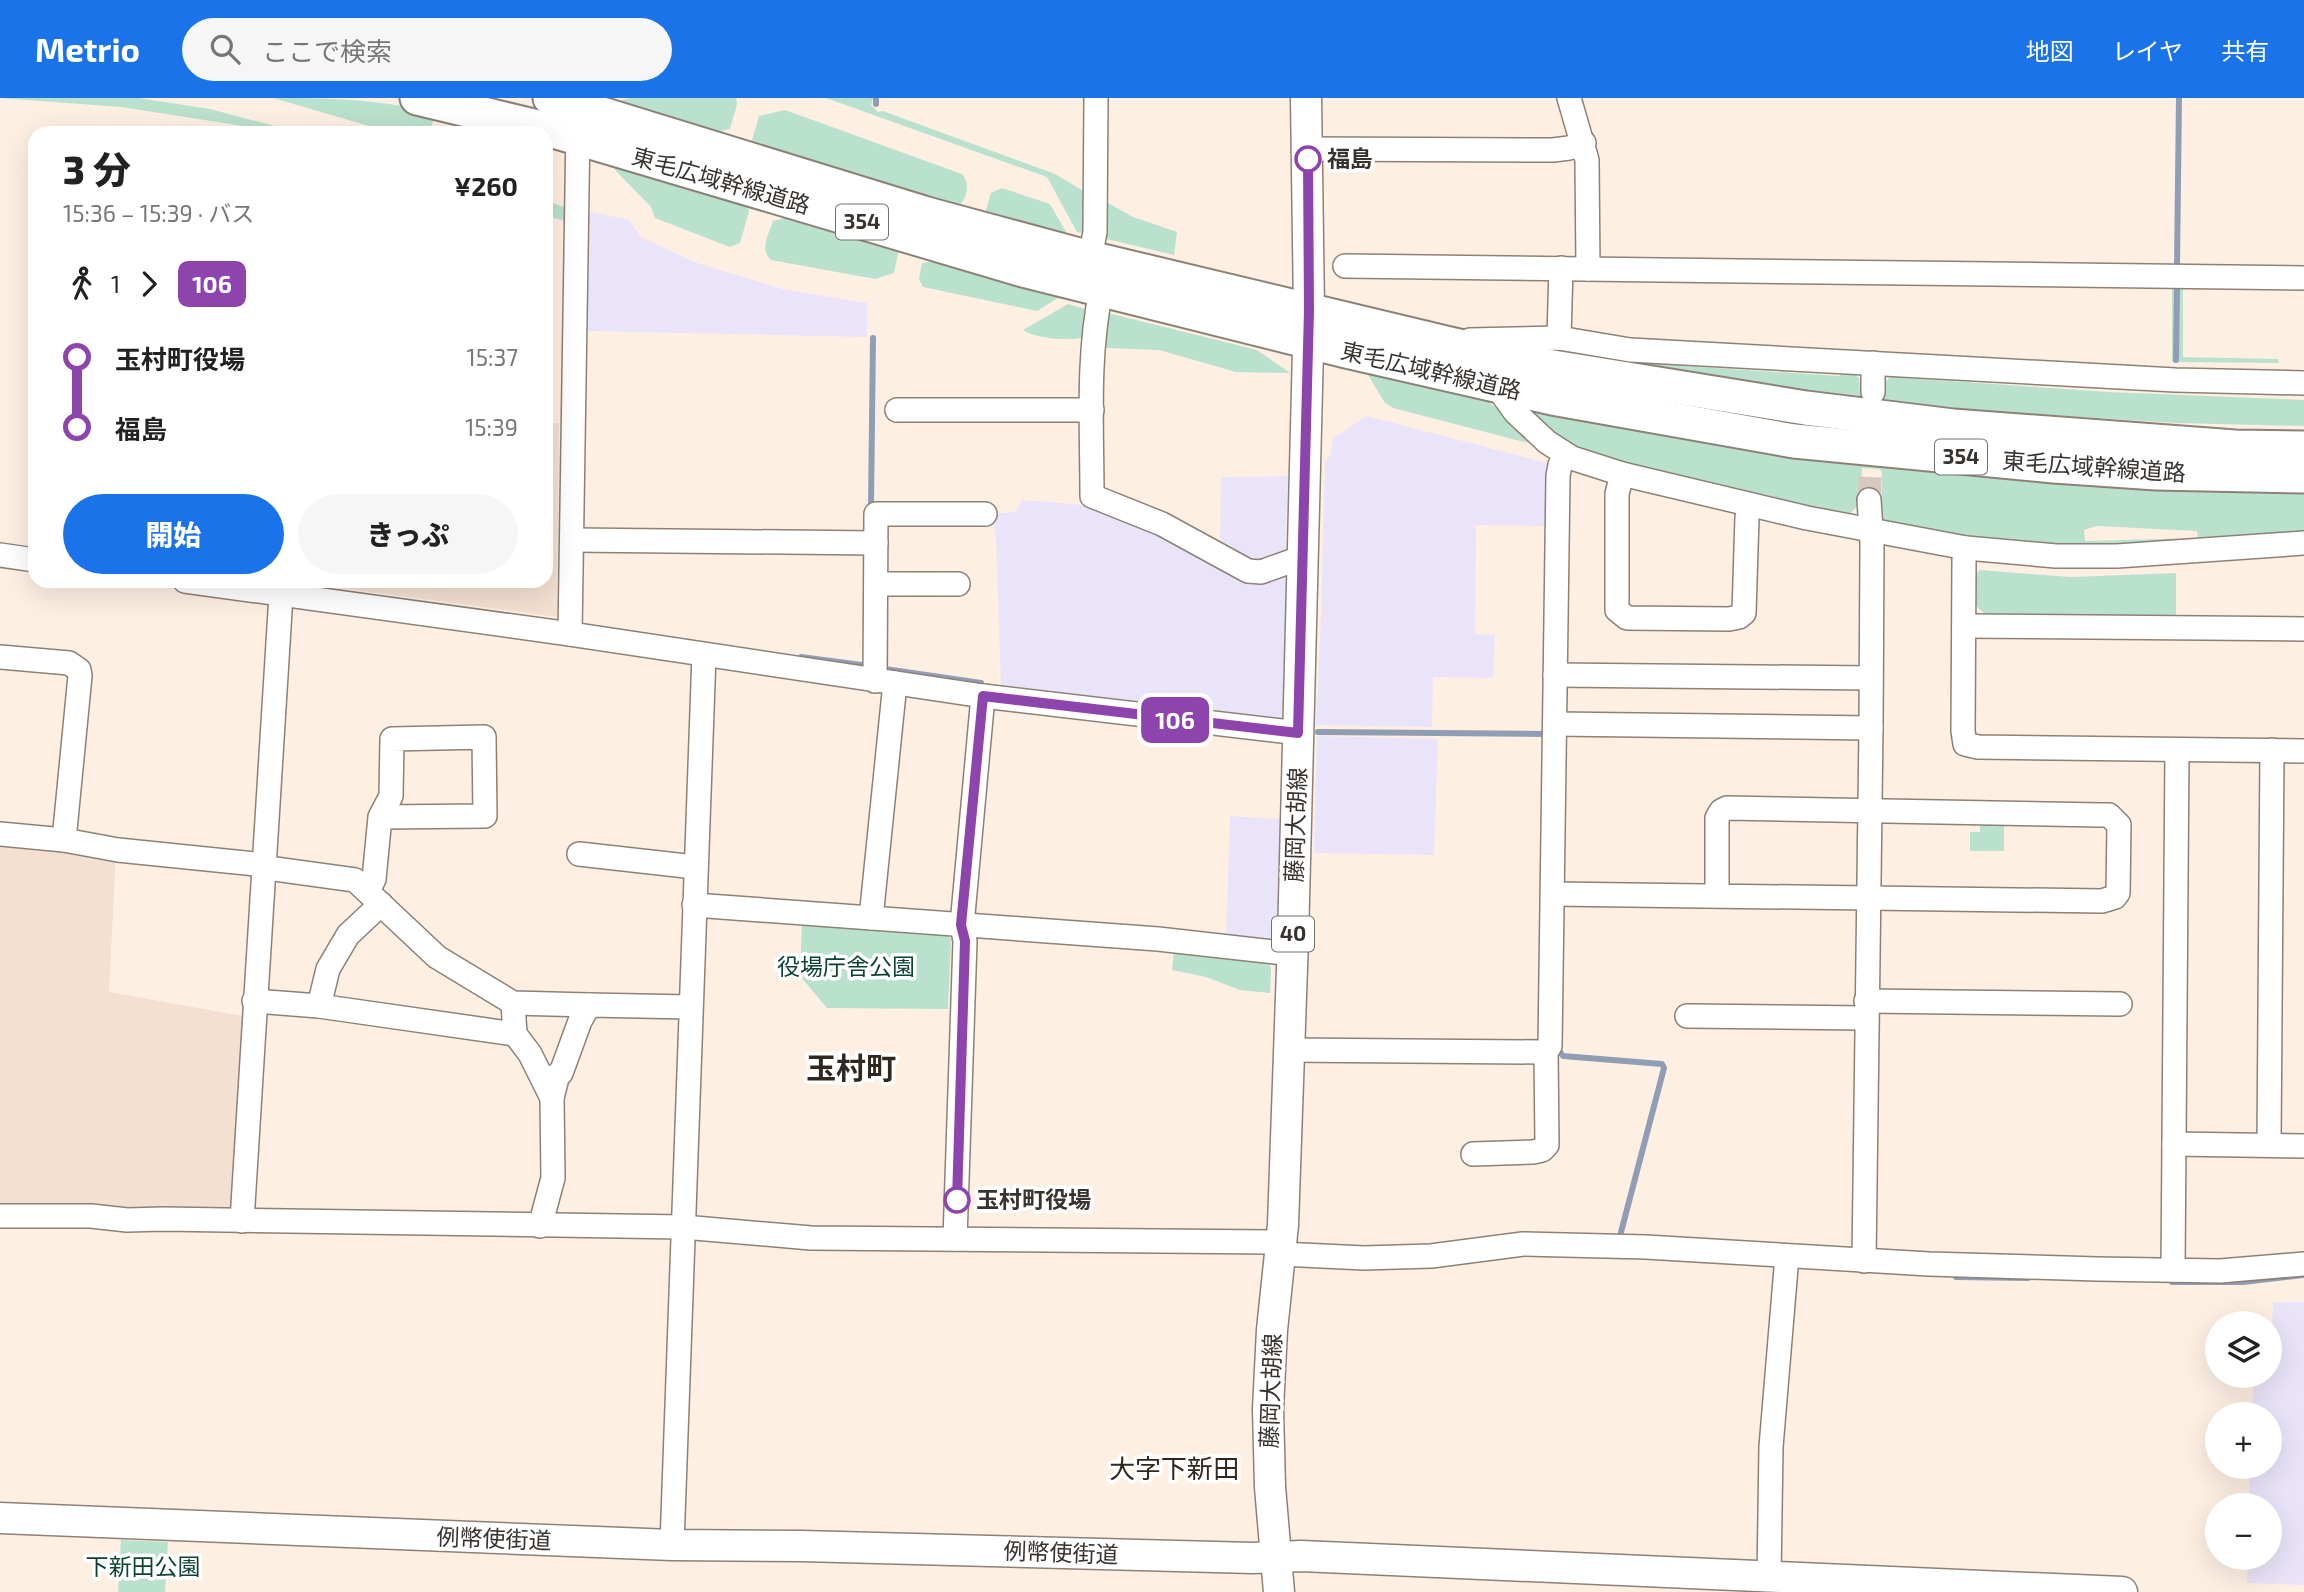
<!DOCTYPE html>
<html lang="ja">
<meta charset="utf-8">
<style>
:root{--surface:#fff;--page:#f6f6f6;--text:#222;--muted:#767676;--accent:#1a73e8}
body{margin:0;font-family:"Exo 2","Noto Sans JP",sans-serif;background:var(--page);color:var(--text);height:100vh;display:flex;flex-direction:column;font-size:26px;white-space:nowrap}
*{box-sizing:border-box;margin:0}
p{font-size:23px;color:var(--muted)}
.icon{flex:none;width:38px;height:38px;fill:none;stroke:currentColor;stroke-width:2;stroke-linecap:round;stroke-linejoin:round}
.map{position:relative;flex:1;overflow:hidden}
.panel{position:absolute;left:28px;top:28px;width:525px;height:462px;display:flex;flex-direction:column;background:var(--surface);border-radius:21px;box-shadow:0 7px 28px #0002}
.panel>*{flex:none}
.badge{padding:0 14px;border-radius:10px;font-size:24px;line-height:46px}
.buttons{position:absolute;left:2205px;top:1213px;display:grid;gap:14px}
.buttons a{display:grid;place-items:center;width:77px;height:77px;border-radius:50%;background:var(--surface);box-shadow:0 7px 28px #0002;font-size:35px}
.map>.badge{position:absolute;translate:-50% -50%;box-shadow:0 0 0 4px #fff}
.legs{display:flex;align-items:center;gap:10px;height:77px;padding:0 35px;font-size:23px}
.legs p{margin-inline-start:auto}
.head{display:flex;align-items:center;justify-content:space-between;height:119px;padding:0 35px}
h1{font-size:38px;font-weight:800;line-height:52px}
.cta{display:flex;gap:14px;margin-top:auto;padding:14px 35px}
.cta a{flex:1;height:80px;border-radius:42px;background:var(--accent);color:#fff;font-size:28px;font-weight:800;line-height:80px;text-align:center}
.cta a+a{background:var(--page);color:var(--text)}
ul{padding:0 35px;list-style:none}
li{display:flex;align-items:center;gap:24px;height:70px;font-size:26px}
li i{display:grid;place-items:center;width:10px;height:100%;margin:0 9px;background:currentColor}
li i::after{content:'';width:18px;height:18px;margin:-9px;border:5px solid;border-radius:50%;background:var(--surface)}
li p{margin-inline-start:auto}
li:first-child i{background:linear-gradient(#0000 50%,currentColor 0)}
li:last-child i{background:linear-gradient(currentColor 50%,#0000 0)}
header{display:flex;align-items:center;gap:42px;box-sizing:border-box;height:98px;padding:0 35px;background:var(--accent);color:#fff}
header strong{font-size:33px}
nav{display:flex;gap:38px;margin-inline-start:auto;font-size:24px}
.search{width:490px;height:63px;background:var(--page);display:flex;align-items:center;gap:18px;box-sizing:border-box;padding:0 24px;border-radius:38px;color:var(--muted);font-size:26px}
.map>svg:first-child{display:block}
.commercial{fill:#eae4fa}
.education{fill:#f4e0d1}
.green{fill:#bae1cd;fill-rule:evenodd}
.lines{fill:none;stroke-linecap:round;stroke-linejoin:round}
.stream{stroke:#909eb5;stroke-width:6}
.minor-tunnel{stroke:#d7c9bf;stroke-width:23;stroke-dasharray:23 11;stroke-linecap:butt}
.minor-casing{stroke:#8d8076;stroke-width:26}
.major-casing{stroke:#8d8076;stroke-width:33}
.highway-casing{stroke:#8d8076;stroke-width:37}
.minor{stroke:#fff;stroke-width:23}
.major{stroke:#fff;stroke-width:30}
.highway{stroke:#fff;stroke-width:33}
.line-1-casing{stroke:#fff;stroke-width:16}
.line-1{stroke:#8e44ad;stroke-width:10}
.stop-1-dot{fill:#fff;stroke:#8e44ad;stroke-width:3.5}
.labels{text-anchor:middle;stroke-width:7;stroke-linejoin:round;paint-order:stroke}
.shield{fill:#fff;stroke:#74706d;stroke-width:2}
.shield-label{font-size:21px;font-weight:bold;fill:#39332f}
.stop-label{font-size:23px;font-weight:bold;fill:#39332f;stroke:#fff;text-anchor:start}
.street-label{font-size:23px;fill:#39332f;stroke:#fff}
.park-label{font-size:23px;fill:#0b432e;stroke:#fff}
.quarter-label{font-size:26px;fill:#32271f;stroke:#fff}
.district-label{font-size:30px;font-weight:bold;fill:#32271f;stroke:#fff}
</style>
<header>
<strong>Metrio</strong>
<div class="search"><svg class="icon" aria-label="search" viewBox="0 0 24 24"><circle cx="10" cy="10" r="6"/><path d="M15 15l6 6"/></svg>ここで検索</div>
<nav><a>地図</a><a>レイヤ</a><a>共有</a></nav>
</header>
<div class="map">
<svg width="2304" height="1494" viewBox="0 0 2304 1494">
<rect width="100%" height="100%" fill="#feefe3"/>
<g class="commercial">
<path d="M587,113L629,122L641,139L694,164L782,191L867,205V239L586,233Z"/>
<path d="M1367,318L1547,365V428L1476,427L1475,536L1495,537L1493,580L1433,579L1432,629L1316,627L1321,519L1325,364L1331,356L1333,340Z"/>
<path d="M1288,378L1285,455L1264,466L1247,465L1220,450L1221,379Z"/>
<path d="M1022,402L1074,406L1127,417L1287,476L1284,620L1001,587L996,439L992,416L1016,414Z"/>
<path d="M1317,638L1438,641L1434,757L1314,755Z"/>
<path d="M1230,718L1283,721L1280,837L1273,843L1226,840Z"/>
<path d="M2273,1204H2304V1487L2247,1485L2248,1460H2270V1407H2249L2250,1369L2270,1368V1316H2252L2254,1278H2270V1225L2256,1224L2272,1225Z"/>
</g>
<g class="education">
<path d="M546,325H559L557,519L289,483H546Z"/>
<path d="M0,741L116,755L109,894L248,919L238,1103L224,1116L0,1107Z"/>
</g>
<g class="green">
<path d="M0,0H139L210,11L301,35H263V31L121,9Z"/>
<path d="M273,0C315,0 397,0 431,18L433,23L430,35H393Z"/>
<path d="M632,0H736L737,6L730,31L707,36L620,7L622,2Z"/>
<path d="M826,0H873L871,7L878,14L883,13L1055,76L1085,94L1088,136L1077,134L1047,79Z"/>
<path d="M785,12L962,76C972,87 966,107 952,111L754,47L752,42L759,18Z"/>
<path d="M616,64L745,103L749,113L740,145L730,149L655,120L651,109L615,72Z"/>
<path d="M1002,90L1050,106L1070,141L988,118L986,112L991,95Z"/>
<path d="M546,103L564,109L565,123L546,118Z"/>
<path d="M1106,104L1133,119L1177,134L1174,157L1102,140Z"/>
<path d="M796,117L899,151L894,175L875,181L771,162C759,151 769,136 773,123Z"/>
<path d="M946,161L1066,195L1037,213L923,189L919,181L922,165Z"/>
<path d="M2172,186H2183V259L2278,261L2279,265L2172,264Z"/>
<path d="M1068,206L1088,212V238C1074,244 1036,241 1023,232Z"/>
<path d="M1104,214L1257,252L1290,275L1236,274L1159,252L1109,250L1102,248Z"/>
<path d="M1570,251L1682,264V268L1840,278V275L1854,276L1859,280L1860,294H1884L1885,284L1892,277L1906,276V280L2109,294L2304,302V328L2175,325L1972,312L1847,299L1720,284Z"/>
<path d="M1365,272L1485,301L1495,309L1498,308L1540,348L1393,310L1385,305Z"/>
<path d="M1543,313L1611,325L1612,328C1682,340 1752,352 1822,361C1982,381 2143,391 2304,396V437L2199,445L2072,449L2018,446L1895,429L1879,422L1878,404H1881L1882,374L1879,371L1862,370L1860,400L1864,401L1846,420L1591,358L1563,344L1530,317ZM2097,428L2197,433L2198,440L2085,443L2084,432Z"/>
<path d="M1980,472L2070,479L2176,475V521L1988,519L1973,505V479Z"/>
<path d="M1980,725H2004V753H1970V734H1980Z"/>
<path d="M802,824L946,835L951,841L948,911L827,910L800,878Z"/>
<path d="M1174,852L1269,865L1271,871L1270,895L1240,892L1206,879L1172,872Z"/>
<path d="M121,1442L168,1444L165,1494H118Z"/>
</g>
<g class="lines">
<g class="stream">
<path d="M876,6V0"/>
<path d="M269,35V33"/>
<path d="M2177,166L2179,0"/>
<path d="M2176,262L2177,190"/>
<path d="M871,406L873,240"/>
<path d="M801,559L869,568"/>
<path d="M885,571L981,585"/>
<path d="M1318,634L1545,636"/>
<path d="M1560,954L1563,958L1662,966L1664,970L1620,1138"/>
<path d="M1956,1179L2028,1180"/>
<path d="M2172,1184H2243L2304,1177"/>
</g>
<path class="minor-tunnel" d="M1869,402L1872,335"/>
<g class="minor-casing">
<g id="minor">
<path d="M1569,0L1587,62L1588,171"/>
<path d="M1307,51L1553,52L1569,50L1584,45"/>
<path d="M1090,160L1095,134L1096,0"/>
<path d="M1345,168L2304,180"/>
<path d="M1101,193C1087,259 1092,331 1092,398L1162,426L1248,473L1261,474L1303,459"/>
<path d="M1559,240L1561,170"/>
<path d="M1470,242L1559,240L1630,252L2175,282L2304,285"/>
<path d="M1497,289L1515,314L1547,344L1572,360L1622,376L1807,420L1966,450L2056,458H2117L2304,445"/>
<path d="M1873,294V265"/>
<path d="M897,312H1092"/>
<path d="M1622,376L1617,396V512L1627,520L1729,521L1739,519L1744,515L1747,419L1750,407"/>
<path d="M573,442L876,445"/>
<path d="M1966,450L1964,462L1963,633L1965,646L1978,649L2304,653"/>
<path d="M0,457L35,462"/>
<path d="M185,483L570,536L983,598L1299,635"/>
<path d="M876,486H958"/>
<path d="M1964,528L2304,531"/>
<path d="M570,536L578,28"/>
<path d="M0,559L69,565L79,572L80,578L64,742"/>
<path d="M1555,577L1871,580"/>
<path d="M875,583L876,416H985"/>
<path d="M1555,626L1871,630"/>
<path d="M0,736L64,742L118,752L256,766L275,771L355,782L437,859L513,905L589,907"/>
<path d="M579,756L695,769"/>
<path d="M368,793L374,781L380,719L391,698L392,641L484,639L485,718L380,719"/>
<path d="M1553,796L2102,803L2115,799L2118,795L2119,727L2109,717H2101L1727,710L1721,713L1717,720V798"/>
<path d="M694,807L1158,841L1292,856"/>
<path d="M871,820L895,585"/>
<path d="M254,903L319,908L515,936L513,905"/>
<path d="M1866,903L2120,906"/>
<path d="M319,908L328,871L348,837L381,806"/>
<path d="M1687,918L1866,920"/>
<path d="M515,936L530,956L552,1000"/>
<path d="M1289,952L1540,954L1546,953L1550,948L1558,378L1560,367L1565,357"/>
<path d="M2174,1046L2304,1048"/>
<path d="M2269,1047L2272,652"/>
<path d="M1473,1056L1533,1054L1542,1052L1547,1047L1546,953"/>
<path d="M0,1118H91L127,1122L163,1121L683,1129L811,1140L1281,1144"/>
<path d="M242,1123L281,497"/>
<path d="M540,1128L553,1080L552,1000L558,976L561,975L580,923L589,907L690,909"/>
<path d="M955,1141L965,843L962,827L983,598"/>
<path d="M1281,1156L1364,1160L1431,1158L1523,1146L1646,1149L1929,1166L2097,1171L2220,1173L2304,1166"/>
<path d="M1864,1163L1871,630L1872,446L1869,402"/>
<path d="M2173,1172L2177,652"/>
<path d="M672,1447L704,557"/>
<path d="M1769,1479L1771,1349L1787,1158"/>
</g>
</g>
<g class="major-casing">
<g id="major">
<path d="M0,1420L672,1447L802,1448L1253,1460L1301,1458L2122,1494"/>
<path d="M1279,1494L1270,1389L1268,1311L1272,1232L1283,1127L1293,841L1309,212L1306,0"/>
</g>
</g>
<g class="highway-casing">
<g id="highway">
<path d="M417,0L550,32L1023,172L1346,253L1552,300L1794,343L2054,368L2156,375L2304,378"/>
<path d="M550,0L927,116L1090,160L1450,246L1553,269L1806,310L1953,328L2235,349L2304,350"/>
</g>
</g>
<use href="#minor" class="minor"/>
<use href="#major" class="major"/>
<use href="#highway" class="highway"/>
</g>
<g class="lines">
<g class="line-1-casing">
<path id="line-1" d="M957,1102L965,843L961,827L983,598L1298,635L1309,212L1308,61"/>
</g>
<use href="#line-1" class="line-1"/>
</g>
<g class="stop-1-dot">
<circle cx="1308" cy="61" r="12"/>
<circle cx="957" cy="1102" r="12"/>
</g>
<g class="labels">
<g class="shield">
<rect x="836" y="106.5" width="52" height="35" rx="5"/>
<rect x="1935" y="341.5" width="52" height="35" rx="5"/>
<rect x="1272" y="818.5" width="42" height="35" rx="5"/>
</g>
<g class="shield-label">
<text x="862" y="131">354</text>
<text x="1961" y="366">354</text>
<text x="1293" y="843">40</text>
</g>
<g class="stop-label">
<text x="1327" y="69">福島</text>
<text x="976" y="1110">玉村町役場</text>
</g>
<g class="street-label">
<text transform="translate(721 83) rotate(16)" y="8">東毛広域幹線道路</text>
<text transform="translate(1431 273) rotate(13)" y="8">東毛広域幹線道路</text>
<text transform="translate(2094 369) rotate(4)" y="8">東毛広域幹線道路</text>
<text transform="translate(1296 727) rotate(-88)" y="8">藤岡大胡線</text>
<text transform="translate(1271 1293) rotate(-88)" y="8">藤岡大胡線</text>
<text transform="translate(494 1441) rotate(2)" y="8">例幣使街道</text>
<text transform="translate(1061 1455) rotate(2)" y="8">例幣使街道</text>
</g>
<g class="park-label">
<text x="846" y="877">役場庁舎公園</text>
<text x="143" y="1477">下新田公園</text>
</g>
<g class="quarter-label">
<text x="1174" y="1380">大字下新田</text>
</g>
<g class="district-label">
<text x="851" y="981">玉村町</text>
</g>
</g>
</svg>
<div class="buttons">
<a><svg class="icon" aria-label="layers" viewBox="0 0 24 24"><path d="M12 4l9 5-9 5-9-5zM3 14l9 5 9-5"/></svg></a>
<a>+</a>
<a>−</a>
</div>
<b class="badge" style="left:1175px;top:622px;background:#8e44ad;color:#fff">106</b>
<section class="panel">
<div class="head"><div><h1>3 分</h1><p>15:36 – 15:39 · バス</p></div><b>¥260</b></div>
<div class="legs"><svg class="icon" aria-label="walk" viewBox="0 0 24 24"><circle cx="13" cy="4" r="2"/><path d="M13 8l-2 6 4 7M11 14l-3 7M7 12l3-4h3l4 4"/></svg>1<svg class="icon" aria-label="forward" viewBox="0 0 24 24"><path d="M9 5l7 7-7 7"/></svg><b class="badge" style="background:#8e44ad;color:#fff">106</b></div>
<ul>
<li><i style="color:#8e44ad"></i><b>玉村町役場</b><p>15:37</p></li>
<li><i style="color:#8e44ad"></i><b>福島</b><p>15:39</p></li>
</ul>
<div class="cta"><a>開始</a><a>きっぷ</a></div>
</section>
</div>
